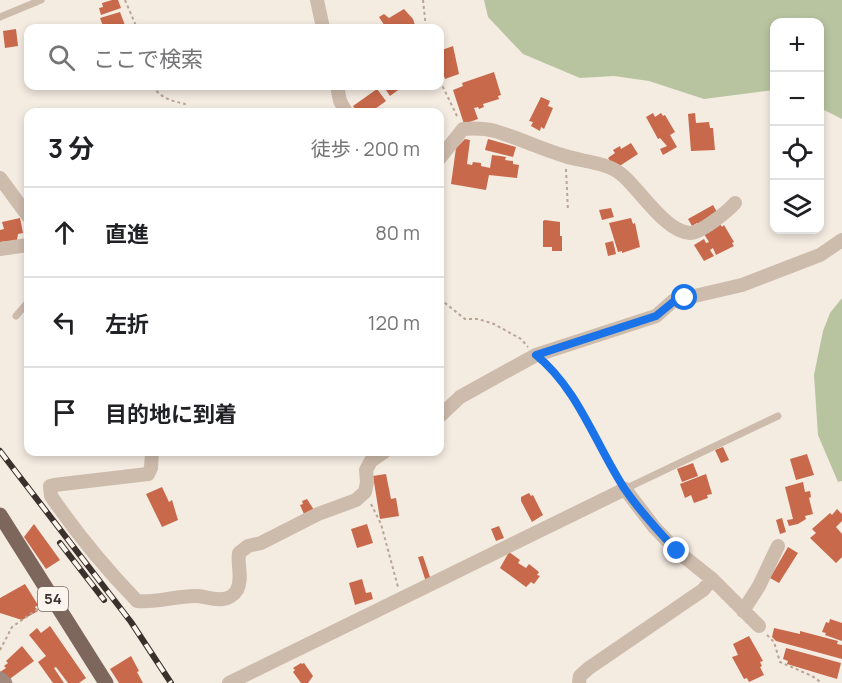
<!DOCTYPE html>
<html lang="ja">
<head>
<meta charset="utf-8">
<style>
	:root { --surface:#fff; --page:#f2f2f2; --text:#202124; --muted:#757577; --line:#e0e0e0 }
	body { margin:0; font-family:Manrope,"Noto Sans JP",sans-serif; background:var(--page); color:var(--text) }
	.controls { position:absolute; right:18px; top:18px; display:grid; overflow:hidden; border-radius:12px; box-shadow:0 3px 9px #0003 }
	.controls button { width:54px; height:54px; display:grid; place-items:center; padding:0; border:0; border-bottom:2px solid var(--line); background:var(--surface); color:var(--text); font:30px sans-serif }
	.stop { position:absolute; width:18px; height:18px; margin:-14px; border:4px solid #1a73e8; border-radius:50%; background:#fff }
	.stop.end { background:#1a73e8; border-color:#fff; box-shadow:0 2px 6px #0008 }
	.list { margin:0; padding:0; list-style:none }
	h2 { display:flex; justify-content:space-between; align-items:center; height:78px; margin:0; padding:0 24px; font-size:26px }
	h2 small { font-size:20px; font-weight:400; color:var(--muted) }
	.list li { display:grid; grid-template-columns:39px 1fr auto; gap:18px; align-items:center; box-sizing:border-box; height:90px; padding:0 24px; border-top:2px solid var(--line) }
	.list b { display:block; font-size:22px; white-space:nowrap }
	.list em { font-size:20px; font-style:normal; color:var(--muted) }
	.icon { flex:none; width:33px; height:33px; fill:none; stroke:currentColor; stroke-width:2; stroke-linecap:round; stroke-linejoin:round }
	.map { position:relative; flex:none; width:842px; height:683px; overflow:hidden }
	.search { position:absolute; background:var(--surface); box-shadow:0 3px 9px #0003; left:24px; top:24px; width:420px; height:66px; display:flex; align-items:center; gap:15px; box-sizing:border-box; padding:0 21px; border-radius:12px; color:var(--muted); font-size:22px }
	.panel { position:absolute; background:var(--surface); box-shadow:0 3px 9px #0003; left:24px; top:108px; width:420px; height:348px; border-radius:12px }
	.map>svg:first-child { display:block }
	.green { fill:#b8c4a0 }
	.building { fill:#c8694b }
	.lines { fill:none; stroke-linecap:round; stroke-linejoin:round }
	.path { stroke:#b9a596; stroke-width:2; stroke-dasharray:3 3; stroke-linecap:butt }
	.service { stroke:#cdbbac; stroke-width:7 }
	.minor { stroke:#cdbbac; stroke-width:14 }
	.secondary { stroke:#a18a7d; stroke-width:15 }
	.primary { stroke:#7d675c; stroke-width:15 }
	.rail-casing { stroke:#3b302b; stroke-width:6 }
	.rail { stroke:#fbf5ee; stroke-width:4; stroke-dasharray:11; stroke-linecap:butt }
	.route { stroke:#1a73e8; stroke-width:8 }
	.labels { text-anchor:middle; stroke-width:4.5; stroke-linejoin:round; paint-order:stroke }
	.shield { fill:#fbf5ee; stroke:#756b66; stroke-width:1.5 }
	.shield-label { font-size:15px; font-weight:bold; fill:#3b302b }
</style>
</head>
<body>
<div class="map">
<svg width="842" height="683" viewBox="0 0 842 683">
	<rect width="100%" height="100%" fill="#f4ebe1"/>
	<path class="green" d="M484 0H842V119L820 108V22H774V90L704 99 649 81 614 76 580 78 523 54 488 17Z
		M842 298V481L838 482 818 435 814 375 823 331 830 313Z"/>
	<path class="building" d="M112 0H118L121 8 101 15 99 8 103 7 102 3Z
		M404 9 413 19 416 28H386L379 17 384 14 389 18Z
		M120 12 126 28H98L103 26 100 18Z
		M16 29 18 46 5 48 3 31Z
		M453 46 459 74 445 79 441 67 440 68V53L443 52 442 50Z
		M494 72 501 95 498 96 499 99 483 104 484 107 479 109 478 107 474 108 478 119 464 124 453 90 463 86 462 83Z
		M386 86H400L401 88 390 96 384 87Z
		M377 89 386 101 375 109 380 112H357L353 106Z
		M541 97 550 101 548 106 553 108 544 129 541 127 540 131 531 126 533 122 529 121Z
		M653 113 655 117 661 113 663 116 665 115 675 132 670 135 677 147 663 155 660 149 667 146 660 138 658 139 646 117Z
		M695 113 696 123 709 122 710 128H713L715 150 691 151 688 114Z
		M465 139 470 140 467 164 472 165 473 162 481 163V166L490 168 492 155 500 156 506 157 505 160 513 161V164L519 165 517 178 489 175 486 190 451 184 456 148Z
		M488 139 516 147 513 157 485 150Z
		M631 143 638 154 618 167 613 165 608 158 615 153 613 150 620 146 621 149Z
		M713 205 718 214 698 226 697 223 692 226 688 219Z
		M611 208 614 217 602 220 599 210Z
		M20 218 23 233 18 234 17 240 0 242V230L4 229 2 222Z
		M631 218 633 224 635 223 640 247 622 253V251L618 252 609 223Z
		M545 220 560 222V236H562V251H552V247H543V221Z
		M720 224 722 227 724 225 734 242 732 243 734 246 716 255 713 248 710 250 714 256 704 261 694 245 704 239 706 243 709 242 704 234Z
		M613 241 616 254 608 256 605 243Z
		M723 447 729 460 721 463 715 450Z
		M807 454 814 475 796 480 790 459Z
		M693 463 698 476 682 482 677 469Z
		M386 474 391 499 396 498 399 516 380 519 373 476Z
		M706 474 712 494 707 495 708 498 694 503 691 495 685 498 680 484Z
		M803 482 805 492 810 491 811 497 809 498 813 514 805 516 806 519 798 524 789 526 787 520 793 519 785 487Z
		M162 487 169 502 172 500 178 520 162 527 146 494Z
		M529 493 531 496 533 495 543 515 532 522 521 501V497Z
		M307 499 314 510 304 514 300 505 303 504 302 501Z
		M837 509 842 514V521L836 527 842 534V557L836 563 810 538 816 533 812 529 830 513 832 515Z
		M782 518 786 532 780 534 776 520Z
		M34 524 60 560 46 569 24 537Z
		M367 524 373 543 357 548 351 529Z
		M499 526 504 538 496 541 491 529Z
		M788 547 798 553 779 583 770 578Z
		M509 552 520 560 518 563 526 568 529 564 539 572 537 575 540 576 534 584 531 582 526 587 500 568Z
		M423 556 431 580 426 582 418 557Z
		M362 579 366 593 371 592 373 599 355 605 349 583Z
		M25 584 38 605 35 607 38 611 22 620 0 613V598Z
		M830 619 842 623V641L825 635 826 633 822 632 826 622 829 623Z
		M50 626 86 678 79 683H68L56 667 54 668 64 683H53L38 662 46 656 29 635 37 628 41 633Z
		M774 628 800 634V631L838 641 837 644 842 645V659L776 641 772 637Z
		M749 636 763 661 760 662 762 666 760 667 764 675 749 682 747 678 744 679 732 657 738 655 733 644Z
		M22 646 34 661 7 681 0 672 6 668 4 666 8 663 6 661Z
		M786 648 841 663 837 679 787 664 788 661 783 659Z
		M131 656 139 671 137 672 143 683H119L110 669Z
		M301 663 302 664 304 663 313 676 308 683H301L293 672 295 670 293 668Z"/>
	<g class="lines">
		<path class="path" d="M125 0 137 28
			M423 0 426 28
			M440 81 457 116
			M153 86C160 98 172 101 185 104V112
			M566 169 568 211
			M440 299 465 319H478L494 324 521 339 528 347
			M547 364 566 386 619 479
			M371 504 381 524 398 587
			M767 635 774 642 780 662 812 676 822 683
			M0 650 12 627 42 606"/>
		<path class="service" d="M0 17 41 0
			M16 316 28 302
			M625 489 778 416"/>
		<path class="minor" d="M317 0 323 28
			M337 86 340 101 346 112
			M440 158 463 129C474 128 484 128 495 131 519 138 541 149 565 156 583 162 606 162 621 174 639 188 665 232 690 233 701 233 728 211 735 203
			M0 178 28 216
			M0 249 28 245
			M440 416 460 397 536 355 656 316 673 301 742 285 820 255 842 240
			M152 452 151 468 148 474 54 485 50 486 51 496C77 534 105 568 137 601 158 603 178 595 198 596 206 597 214 600 222 599 228 599 234 595 237 590 243 578 237 565 239 553L248 546 261 543 318 514 356 500 365 492 367 482 366 470 371 461 384 452
			M743 611 759 586 778 546
			M229 683 625 489 654 527 677 551 712 579 759 626
			M579 683 580 676 589 668 703 590 712 579"/>
		<path class="secondary" d="M0 679 5 683"/>
		<path class="primary" d="M0 515 106 683"/>
		<g class="rail-casing">
			<path id="rail" d="M0 451 131 622 171 683
				M60 543 104 600"/>
		</g>
		<use href="#rail" class="rail"/>
	</g>
	<g class="lines">
		<path class="route" d="M677 551C658 531 639 510 624 488 595 443 578 389 536 355L656 316 673 302 685 298"/>
	</g>
	<g class="labels">
		<rect class="shield" x="38" y="587" width="30" height="24" rx="4.5"/>
		<g class="shield-label">
			<text x="53" y="604">54</text>
		</g>
	</g>
</svg>
<div class="controls">
<button>+</button>
<button>−</button>
<button><svg class="icon" aria-label="locate" viewBox="0 0 24 24"><circle cx="12" cy="12" r="6"/><path d="M12 2v4M12 18v4M2 12h4M18 12h4"/></svg></button>
<button><svg class="icon" aria-label="layers" viewBox="0 0 24 24"><path d="M12 4l9 5-9 5-9-5zM3 14l9 5 9-5"/></svg></button>
</div>
<div class="stop" style="left:685px;top:298px"></div>
<div class="stop end" style="left:677px;top:551px"></div>
<div class="search"><svg class="icon" aria-label="search" viewBox="0 0 24 24"><circle cx="10" cy="10" r="6"/><path d="M15 15l6 6"/></svg>ここで検索</div>
<section class="panel">
<h2>3 分<small>徒歩 · 200 m</small></h2>
<ul class="list">
<li><svg class="icon" aria-label="ahead" viewBox="0 0 24 24"><path d="M12 20V5M6 11l6-6 6 6"/></svg><div><b>直進</b></div><em>80 m</em></li>
<li><svg class="icon" aria-label="left" viewBox="0 0 24 24"><path d="M17 20v-9H6M10 6l-5 5 5 5"/></svg><div><b>左折</b></div><em>120 m</em></li>
<li><svg class="icon" aria-label="arrive" viewBox="0 0 24 24"><path d="M6 21V4h12l-3 4 3 4H6"/></svg><div><b>目的地に到着</b></div></li>
</ul>
</section>
</div>
</body>
</html>
